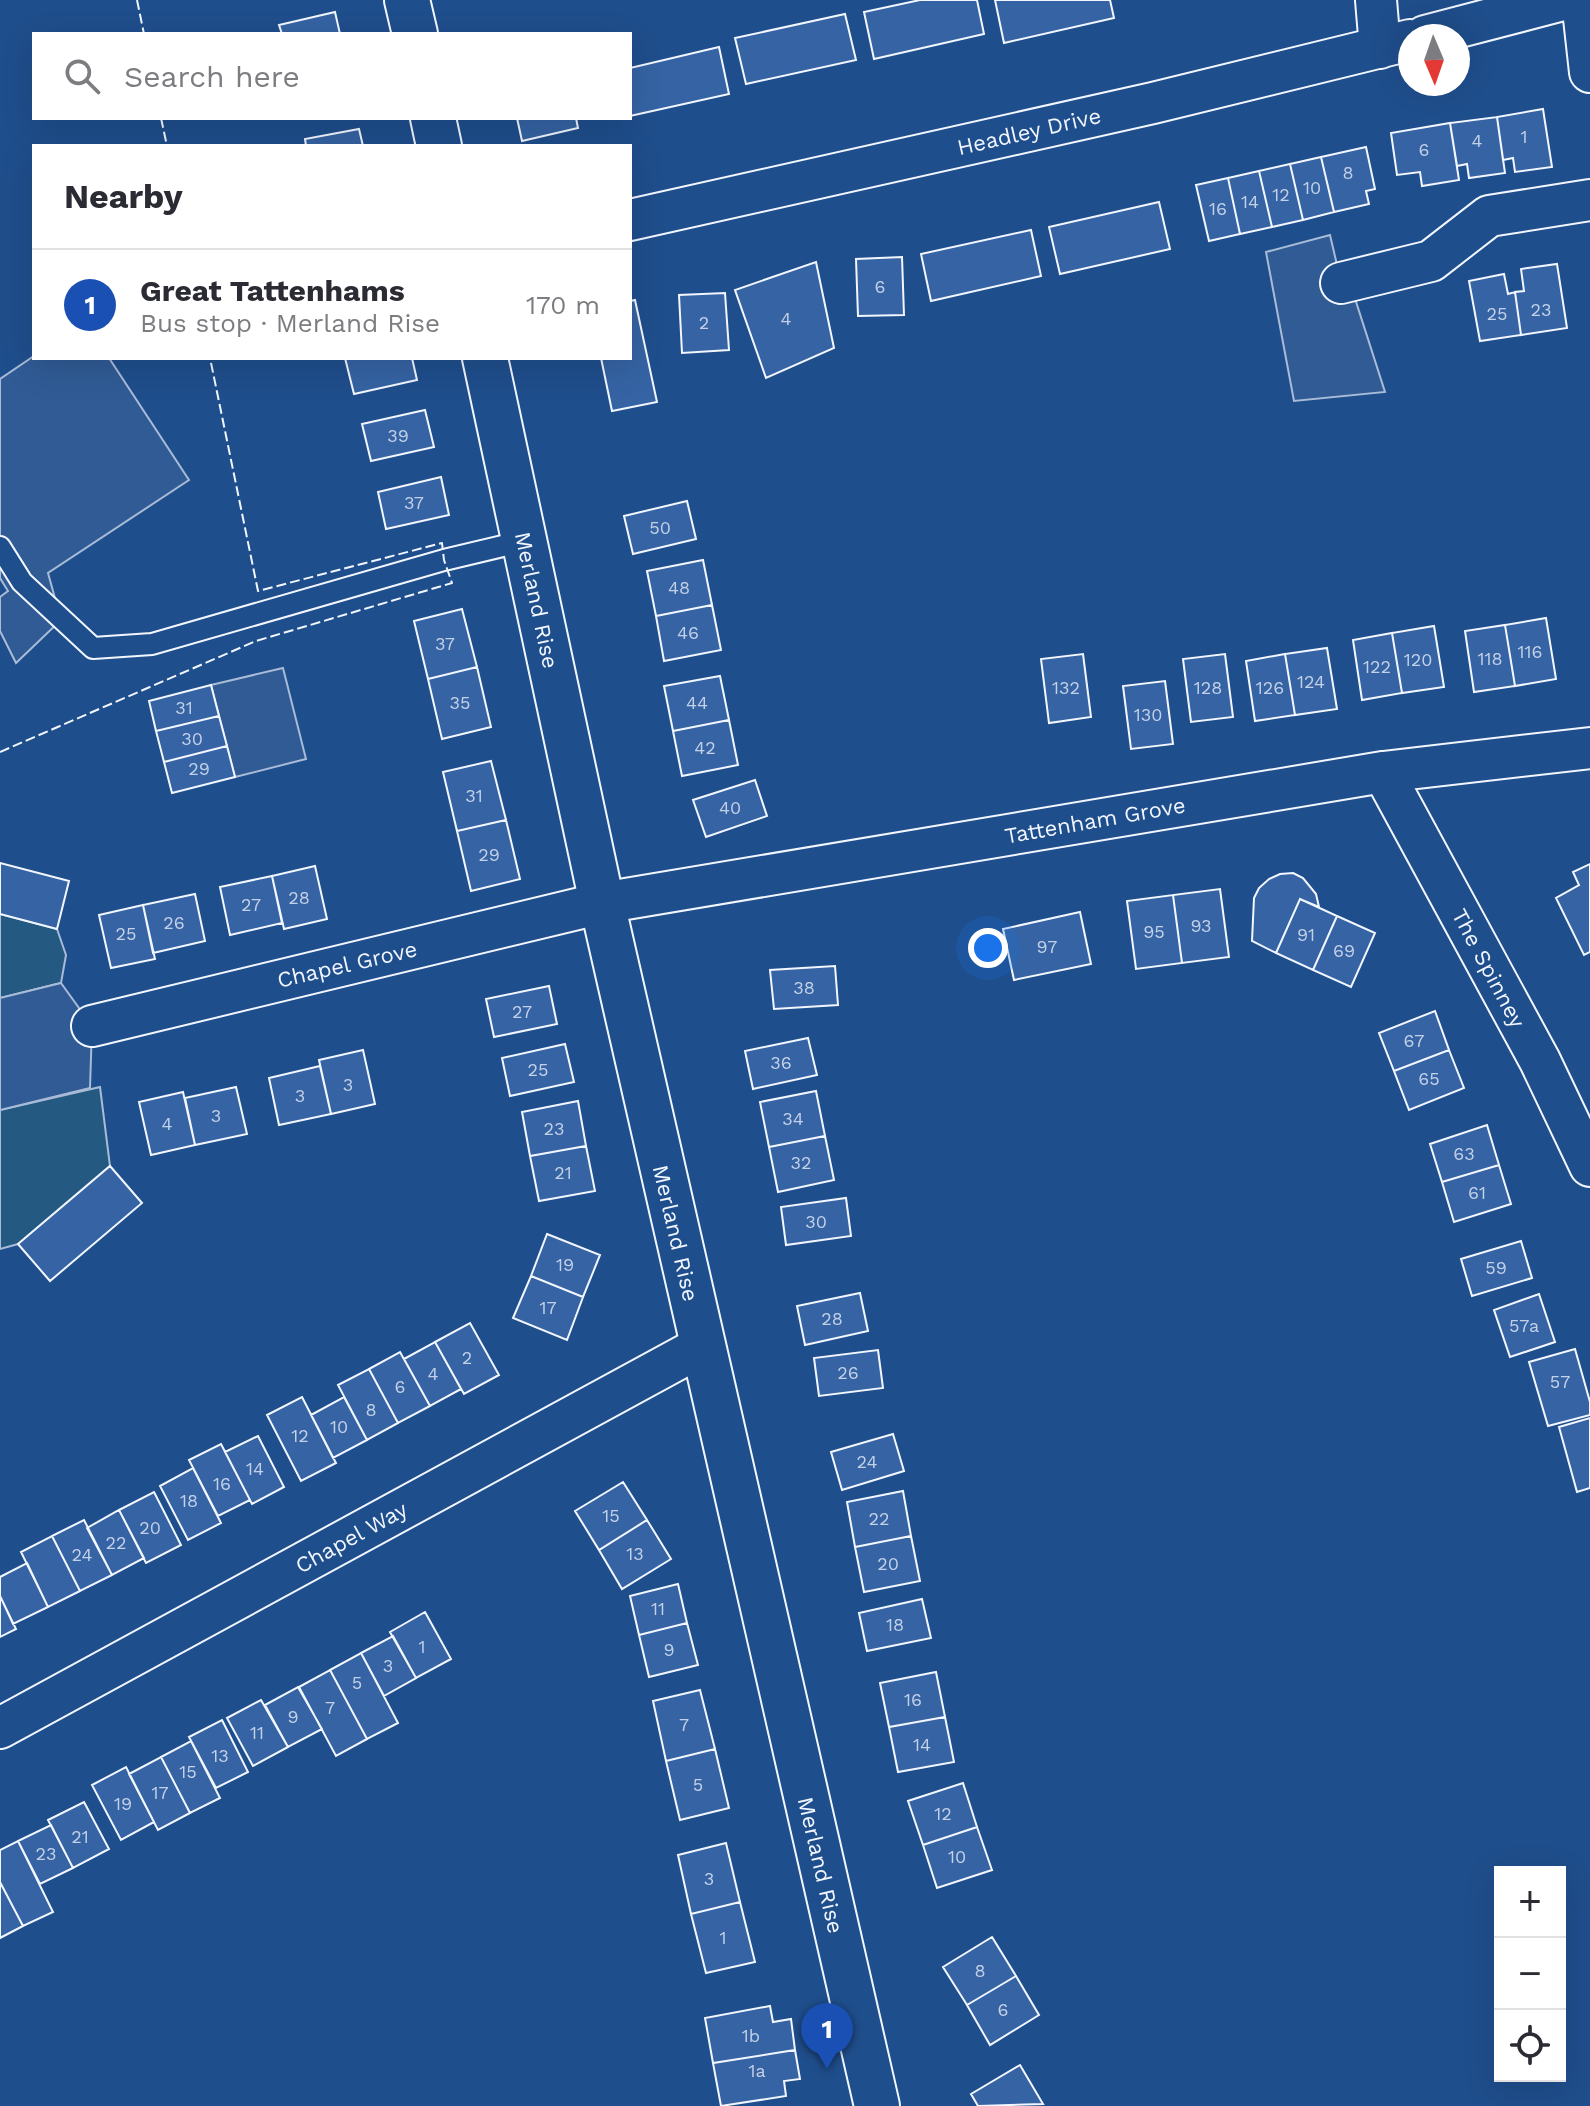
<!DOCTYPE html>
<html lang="en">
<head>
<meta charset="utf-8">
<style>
	:root { --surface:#fff; --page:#f7f7f7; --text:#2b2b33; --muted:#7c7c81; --line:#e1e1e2; --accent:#7c3aed }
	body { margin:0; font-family:"Work Sans",sans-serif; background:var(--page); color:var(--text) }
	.controls { position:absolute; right:24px; bottom:24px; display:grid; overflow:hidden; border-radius:0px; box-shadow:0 8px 32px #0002 }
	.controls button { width:72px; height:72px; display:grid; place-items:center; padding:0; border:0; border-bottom:2px solid var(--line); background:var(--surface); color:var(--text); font:40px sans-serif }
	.compass { position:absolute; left:1398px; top:24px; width:72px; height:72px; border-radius:50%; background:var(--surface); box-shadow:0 8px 32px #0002; rotate:178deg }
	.you { position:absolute; left:988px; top:948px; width:28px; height:28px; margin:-20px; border:6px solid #fff; border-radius:50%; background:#1a73e8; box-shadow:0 0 0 12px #1a73e833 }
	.badge { display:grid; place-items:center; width:52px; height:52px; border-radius:50%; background:var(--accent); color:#fff; font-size:26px; font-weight:700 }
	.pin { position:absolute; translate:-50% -66px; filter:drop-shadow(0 2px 4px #0008) }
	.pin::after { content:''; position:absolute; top:42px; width:28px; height:24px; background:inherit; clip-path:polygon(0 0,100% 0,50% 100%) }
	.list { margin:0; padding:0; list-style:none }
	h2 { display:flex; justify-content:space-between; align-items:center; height:104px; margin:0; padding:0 32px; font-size:34px }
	h2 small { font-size:26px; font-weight:400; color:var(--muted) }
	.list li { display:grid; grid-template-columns:52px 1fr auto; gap:24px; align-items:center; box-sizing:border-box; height:112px; padding:0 32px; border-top:2px solid var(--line) }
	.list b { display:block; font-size:30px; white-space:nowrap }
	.list p { margin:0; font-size:26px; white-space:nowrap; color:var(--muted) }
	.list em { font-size:26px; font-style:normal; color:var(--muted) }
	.icon { flex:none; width:44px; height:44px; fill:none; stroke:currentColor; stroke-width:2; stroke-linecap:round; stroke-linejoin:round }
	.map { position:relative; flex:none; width:1590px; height:2106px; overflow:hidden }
	.search { position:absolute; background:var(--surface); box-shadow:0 8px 32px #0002; left:32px; top:32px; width:600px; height:88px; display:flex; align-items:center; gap:20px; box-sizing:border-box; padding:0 28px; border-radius:0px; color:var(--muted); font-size:30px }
	.panel { position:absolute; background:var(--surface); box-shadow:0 8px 32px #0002; left:32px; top:144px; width:600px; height:216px; border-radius:0px }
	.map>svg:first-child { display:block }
	.green { fill:#245a82; stroke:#a8bbd7; stroke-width:2 }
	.parking { fill:#305b95; stroke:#a8bbd7; stroke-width:2 }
	.building { fill:#3563a3; stroke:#f2f6ff; stroke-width:2 }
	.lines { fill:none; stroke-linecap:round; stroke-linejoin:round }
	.lane-casing { stroke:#f2f6ff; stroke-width:24 }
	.street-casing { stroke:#f2f6ff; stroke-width:44 }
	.secondary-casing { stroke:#f2f6ff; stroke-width:48 }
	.lane { stroke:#1f4e8c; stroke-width:20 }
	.street { stroke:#1f4e8c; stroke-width:40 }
	.secondary { stroke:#1f4e8c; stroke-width:44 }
	.fence { stroke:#f2f6ff; stroke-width:2; stroke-dasharray:10 4; stroke-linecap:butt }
	.labels { text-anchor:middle; stroke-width:6; stroke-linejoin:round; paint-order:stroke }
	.number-label { font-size:18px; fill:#c3d1e8 }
	.street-label { font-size:22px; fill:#f2f6ff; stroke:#1f4e8c }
</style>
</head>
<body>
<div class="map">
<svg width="1590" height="2106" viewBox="0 0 1590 2106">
	<rect width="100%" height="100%" fill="#1f4e8c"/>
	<path class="green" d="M0 914 57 929 66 955 61 983 0 998Z
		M100 1087 110 1166 18 1244 0 1249V1110Z"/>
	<path class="parking" d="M1330 235 1341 282 1349 280 1385 392 1294 401 1266 252Z
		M34 356 109 358 189 480 48 573 61 620 16 663 0 631V597L8 591 0 578V379Z
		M283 668 306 759 235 777 211 685Z
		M61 983 92 1026 90 1088 0 1110V998Z"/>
	<path class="building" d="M920 0H977L984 34 874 59 864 12Z
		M995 0H1110L1114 18 1004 43Z
		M335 12 340 34H282L279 25Z
		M845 14 856 60 746 84 735 38Z
		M719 47 729 94 630 116V68Z
		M1543 109 1552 167 1515 172 1513 158 1503 160 1497 117Z
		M1497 117 1505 173 1469 178 1467 164 1457 166 1450 123Z
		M517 118H576L578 128 522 141Z
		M1450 123 1459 180 1422 186 1420 172 1397 175 1391 133Z
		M359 129 363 146H306L305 139Z
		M1366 147 1375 189 1366 191 1369 204 1334 212 1321 157Z
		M1321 157 1334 212 1303 220 1290 164Z
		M1290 164 1303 220 1272 227 1259 171Z
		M1259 171 1272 227 1240 234 1228 178Z
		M1228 178 1240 234 1209 241 1196 185Z
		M1159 202 1170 249 1060 274 1049 227Z
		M1031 230 1041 276 931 301 921 254Z
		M902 257 904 315 858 316 856 259Z
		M816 262 834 348 766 378 735 290Z
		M1557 264 1567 328 1521 335 1515 292 1524 291 1521 269Z
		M1504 274 1508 294 1515 292 1521 335 1480 341 1469 281Z
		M725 293 729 350 682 353 679 295Z
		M635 300 657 402 612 411 601 358H630V301Z
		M345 358H412L417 380 354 394Z
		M425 410 434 447 371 461 362 424Z
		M441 477 449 515 386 529 378 492Z
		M687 501 696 539 633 554 624 516Z
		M703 560 712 605 656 616 647 571Z
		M712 605 721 650 664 661 656 616Z
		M462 609 477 667 428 679 414 621Z
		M1546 618 1556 679 1515 686 1505 625Z
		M1505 625 1515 686 1474 692 1465 631Z
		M1434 626 1444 687 1402 693 1392 633Z
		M1392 633 1402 693 1362 700 1353 640Z
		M1327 648 1337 709 1295 715 1285 654Z
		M1083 654 1091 717 1049 723 1041 659Z
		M1225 654 1233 717 1191 722 1183 659Z
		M1285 654 1295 715 1255 721 1246 661Z
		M477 667 491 727 442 739 428 679Z
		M720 676 729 720 673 731 664 686Z
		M1165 681 1173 744 1131 749 1123 686Z
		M211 685 219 716 156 731 149 701Z
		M219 716 227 746 164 762 156 731Z
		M729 720 738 765 682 776 673 731Z
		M227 746 235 777 172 793 164 762Z
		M491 761 506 820 457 831 443 772Z
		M755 780 767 816 706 837 693 800Z
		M506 820 520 879 471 891 457 831Z
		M0 863 69 881 57 929 0 914Z
		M1590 864V952L1584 955 1556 898 1579 885 1573 872Z
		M315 866 327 919 284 929 272 876Z
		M1293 873 1303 878 1316 894 1319 907 1300 899 1276 953 1252 941 1254 898 1259 888 1269 879 1280 874Z
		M272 876 282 923 230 935 220 887Z
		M1220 889 1229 957 1182 963 1173 895Z
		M195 894 205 941 153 953 143 905Z
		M1173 895 1182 963 1136 969 1127 901Z
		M1300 899 1337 916 1313 970 1276 953Z
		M143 905 155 959 111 968 99 915Z
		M1080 912 1091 964 1014 980 1003 929Z
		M1337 916 1375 933 1351 987 1313 970Z
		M835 966 838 1005 774 1009 770 970Z
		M549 986 557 1024 494 1037 486 999Z
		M1435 1011 1449 1050 1394 1071 1379 1033Z
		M808 1038 817 1075 753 1089 745 1051Z
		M565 1044 574 1082 510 1096 502 1058Z
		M363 1050 375 1104 331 1114 319 1060Z
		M1449 1050 1464 1088 1409 1110 1394 1071Z
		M320 1066 331 1114 279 1125 269 1078Z
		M236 1087 247 1134 195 1145 185 1098Z
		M816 1091 825 1136 769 1147 760 1102Z
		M183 1092 195 1145 151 1155 139 1102Z
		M578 1101 586 1146 530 1156 522 1112Z
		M1487 1125 1499 1165 1442 1182 1430 1144Z
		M825 1136 834 1180 778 1192 769 1147Z
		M586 1146 595 1191 539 1201 530 1156Z
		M1499 1165 1511 1204 1454 1222 1442 1182Z
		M110 1166 142 1203 50 1281 18 1244Z
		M846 1198 851 1236 786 1245 781 1207Z
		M547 1234 600 1255 583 1297 531 1276Z
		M1521 1241 1532 1278 1472 1296 1461 1259Z
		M531 1276 583 1297 567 1340 513 1318Z
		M860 1293 868 1331 805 1345 797 1306Z
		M1539 1294 1555 1342 1510 1357 1494 1310Z
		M470 1323 499 1375 464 1394 435 1342Z
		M435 1342 461 1389 430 1406 404 1359Z
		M1575 1349 1590 1402V1415L1548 1426 1529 1362Z
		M878 1350 883 1388 819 1396 814 1358Z
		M400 1352 430 1406 398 1423 369 1369Z
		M369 1369 398 1423 367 1440 338 1385Z
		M302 1397 336 1463 301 1481 267 1415Z
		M344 1397 367 1440 333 1458 311 1415Z
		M1590 1418V1488L1577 1492 1559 1427Z
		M893 1434 904 1471 842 1490 831 1452Z
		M258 1436 284 1487 252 1504 225 1452Z
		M221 1444 250 1500 218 1516 189 1460Z
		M193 1468 221 1523 188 1540 160 1486Z
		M623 1482 647 1520 599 1550 575 1511Z
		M903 1491 911 1536 855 1547 847 1502Z
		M154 1492 181 1545 146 1563 119 1510Z
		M119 1510 144 1558 112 1575 87 1528Z
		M84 1520 112 1575 80 1591 52 1536Z
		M647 1520 671 1559 622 1589 599 1550Z
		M52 1536 80 1591 48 1607 21 1552Z
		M911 1536 920 1581 864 1592 855 1547Z
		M27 1563 48 1607 13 1624 0 1596V1577Z
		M678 1584 687 1623 639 1635 630 1596Z
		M0 1596 16 1629 0 1637Z
		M922 1599 931 1638 867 1651 859 1613Z
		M425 1612 451 1659 416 1678 390 1632Z
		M687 1623 698 1665 649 1677 639 1635Z
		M393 1636 416 1678 384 1696 361 1653Z
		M361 1653 398 1723 367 1739 330 1670Z
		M330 1670 367 1739 336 1756 299 1687Z
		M936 1672 945 1717 889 1727 880 1683Z
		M298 1687 322 1729 288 1747 265 1705Z
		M700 1690 715 1749 666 1761 653 1701Z
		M261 1700 288 1747 253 1766 227 1718Z
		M945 1717 954 1762 898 1772 889 1727Z
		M222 1720 248 1772 216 1788 189 1737Z
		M191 1741 220 1798 190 1813 161 1757Z
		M715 1749 729 1808 680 1820 666 1761Z
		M161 1757 190 1813 158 1830 129 1774Z
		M126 1767 154 1822 121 1840 92 1785Z
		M963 1783 977 1827 923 1845 908 1801Z
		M84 1802 109 1849 73 1868 48 1820Z
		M51 1825 73 1868 40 1884 18 1841Z
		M977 1827 992 1870 937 1888 923 1845Z
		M18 1841 53 1912 23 1926 0 1882V1850Z
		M726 1843 740 1902 691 1914 678 1855Z
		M0 1882 23 1926 0 1938Z
		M740 1902 755 1962 706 1973 691 1914Z
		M992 1937 1016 1976 967 2005 943 1967Z
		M1016 1976 1039 2015 990 2045 967 2005Z
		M770 2006 773 2022 791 2019 795 2050 713 2063 705 2018Z
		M795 2050 800 2079 784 2081 786 2096 721 2106 713 2063Z
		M1020 2065 1043 2104 978 2106 971 2094Z"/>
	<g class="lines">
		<g class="lane-casing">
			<path id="lane" d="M0 547 22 582 93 648 152 644 444 560 524 541"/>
		</g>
		<g class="street-casing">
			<path id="street" d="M1376 0 1380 48
				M1582 0 1590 72
				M1425 36 1563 0
				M630 220 1153 103 1410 40
				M1341 283 1431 261 1489 216 1590 200
				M1383 772 1540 1061 1590 1166
				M92 1026 602 903 1383 772 1590 748
				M0 1728 702 1346"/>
		</g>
		<g class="secondary-casing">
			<path id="secondary" d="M407 0 415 34
				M433 118 439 146
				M485 358 602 903 877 2106"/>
		</g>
		<use href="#lane" class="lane"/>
		<use href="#street" class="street"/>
		<use href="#secondary" class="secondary"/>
		<path class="fence" d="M137 0 144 34
			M161 118 167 146
			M0 752 256 641 452 583 444 560 442 543 258 591 210 358"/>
	</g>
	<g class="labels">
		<g class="number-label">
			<text x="1524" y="143">1</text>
			<text x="1477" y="147">4</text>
			<text x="1424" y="156">6</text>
			<text x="1348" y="179">8</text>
			<text x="1312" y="194">10</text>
			<text x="1281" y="201">12</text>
			<text x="1250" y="208">14</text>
			<text x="1218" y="215">16</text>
			<text x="880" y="293">6</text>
			<text x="1541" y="316">23</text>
			<text x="1497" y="320">25</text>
			<text x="786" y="325">4</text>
			<text x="704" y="329">2</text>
			<text x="398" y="442">39</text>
			<text x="414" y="509">37</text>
			<text x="660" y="534">50</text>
			<text x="679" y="594">48</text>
			<text x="688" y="639">46</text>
			<text x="445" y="650">37</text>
			<text x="1530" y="658">116</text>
			<text x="1490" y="665">118</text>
			<text x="1418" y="666">120</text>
			<text x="1377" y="673">122</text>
			<text x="1311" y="688">124</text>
			<text x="1066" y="694">132</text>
			<text x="1208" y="694">128</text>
			<text x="1270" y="694">126</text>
			<text x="460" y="709">35</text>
			<text x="697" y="709">44</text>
			<text x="184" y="714">31</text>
			<text x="1148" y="721">130</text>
			<text x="192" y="745">30</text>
			<text x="705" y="754">42</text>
			<text x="199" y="775">29</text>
			<text x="474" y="802">31</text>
			<text x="730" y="814">40</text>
			<text x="489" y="861">29</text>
			<text x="299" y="904">28</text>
			<text x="251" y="911">27</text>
			<text x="174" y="929">26</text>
			<text x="1201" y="932">93</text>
			<text x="1154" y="938">95</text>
			<text x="126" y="940">25</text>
			<text x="1306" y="941">91</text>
			<text x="1047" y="953">97</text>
			<text x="1344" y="957">69</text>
			<text x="804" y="994">38</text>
			<text x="522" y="1018">27</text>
			<text x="1414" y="1047">67</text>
			<text x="781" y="1069">36</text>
			<text x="538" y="1076">25</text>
			<text x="1429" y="1085">65</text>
			<text x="348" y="1091">3</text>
			<text x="300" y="1102">3</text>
			<text x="216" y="1122">3</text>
			<text x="793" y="1125">34</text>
			<text x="167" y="1130">4</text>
			<text x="554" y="1135">23</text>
			<text x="1464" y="1160">63</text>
			<text x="801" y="1169">32</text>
			<text x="563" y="1179">21</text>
			<text x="1477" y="1199">61</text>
			<text x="816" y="1228">30</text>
			<text x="565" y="1271">19</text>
			<text x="1496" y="1274">59</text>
			<text x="548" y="1314">17</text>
			<text x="832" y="1325">28</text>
			<text x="1524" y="1332">57a</text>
			<text x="467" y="1364">2</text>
			<text x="848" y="1379">26</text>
			<text x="433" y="1380">4</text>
			<text x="1560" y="1388">57</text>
			<text x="400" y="1393">6</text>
			<text x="371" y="1416">8</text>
			<text x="339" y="1433">10</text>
			<text x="300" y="1442">12</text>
			<text x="867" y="1468">24</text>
			<text x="255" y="1475">14</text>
			<text x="222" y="1490">16</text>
			<text x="189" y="1507">18</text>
			<text x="611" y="1522">15</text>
			<text x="879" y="1525">22</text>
			<text x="150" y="1534">20</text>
			<text x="116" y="1549">22</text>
			<text x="635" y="1560">13</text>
			<text x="82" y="1561">24</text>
			<text x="888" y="1570">20</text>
			<text x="658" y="1615">11</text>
			<text x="895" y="1631">18</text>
			<text x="422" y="1653">1</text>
			<text x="669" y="1656">9</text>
			<text x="388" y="1672">3</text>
			<text x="357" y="1689">5</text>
			<text x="913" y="1706">16</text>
			<text x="330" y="1714">7</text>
			<text x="293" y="1723">9</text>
			<text x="684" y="1731">7</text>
			<text x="257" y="1739">11</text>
			<text x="922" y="1751">14</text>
			<text x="220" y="1762">13</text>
			<text x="188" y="1778">15</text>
			<text x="698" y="1791">5</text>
			<text x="160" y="1799">17</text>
			<text x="123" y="1810">19</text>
			<text x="943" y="1820">12</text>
			<text x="80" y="1843">21</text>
			<text x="46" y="1860">23</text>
			<text x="957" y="1863">10</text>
			<text x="709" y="1885">3</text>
			<text x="723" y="1944">1</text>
			<text x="980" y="1977">8</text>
			<text x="1003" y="2016">6</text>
			<text x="751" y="2042">1b</text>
			<text x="757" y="2077">1a</text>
		</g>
		<g class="street-label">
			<text transform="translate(1029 131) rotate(-13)" y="8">Headley Drive</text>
			<text transform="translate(537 600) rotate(78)" y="8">Merland Rise</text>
			<text transform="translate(1095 820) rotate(-10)" y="8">Tattenham Grove</text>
			<text transform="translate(347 964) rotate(-13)" y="8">Chapel Grove</text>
			<text transform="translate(1489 968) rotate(62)" y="8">The Spinney</text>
			<text transform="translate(676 1233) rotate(77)" y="8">Merland Rise</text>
			<text transform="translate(351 1537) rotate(-29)" y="8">Chapel Way</text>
			<text transform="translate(821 1865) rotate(77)" y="8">Merland Rise</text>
		</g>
	</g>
</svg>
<div class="controls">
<button>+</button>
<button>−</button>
<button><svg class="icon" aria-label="locate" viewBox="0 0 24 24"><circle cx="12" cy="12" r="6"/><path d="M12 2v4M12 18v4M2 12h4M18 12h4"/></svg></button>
</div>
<svg class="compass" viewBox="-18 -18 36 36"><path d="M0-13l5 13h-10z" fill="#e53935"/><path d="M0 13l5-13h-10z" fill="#7c7c81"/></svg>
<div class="you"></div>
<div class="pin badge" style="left:827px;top:2069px;background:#1a4fb4">1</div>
<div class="search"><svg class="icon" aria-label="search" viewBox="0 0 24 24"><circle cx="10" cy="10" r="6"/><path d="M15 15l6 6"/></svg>Search here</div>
<section class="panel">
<h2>Nearby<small></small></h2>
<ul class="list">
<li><span class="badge" style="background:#1a4fb4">1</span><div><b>Great Tattenhams</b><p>Bus stop · Merland Rise</p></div><em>170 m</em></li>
</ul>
</section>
</div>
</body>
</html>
